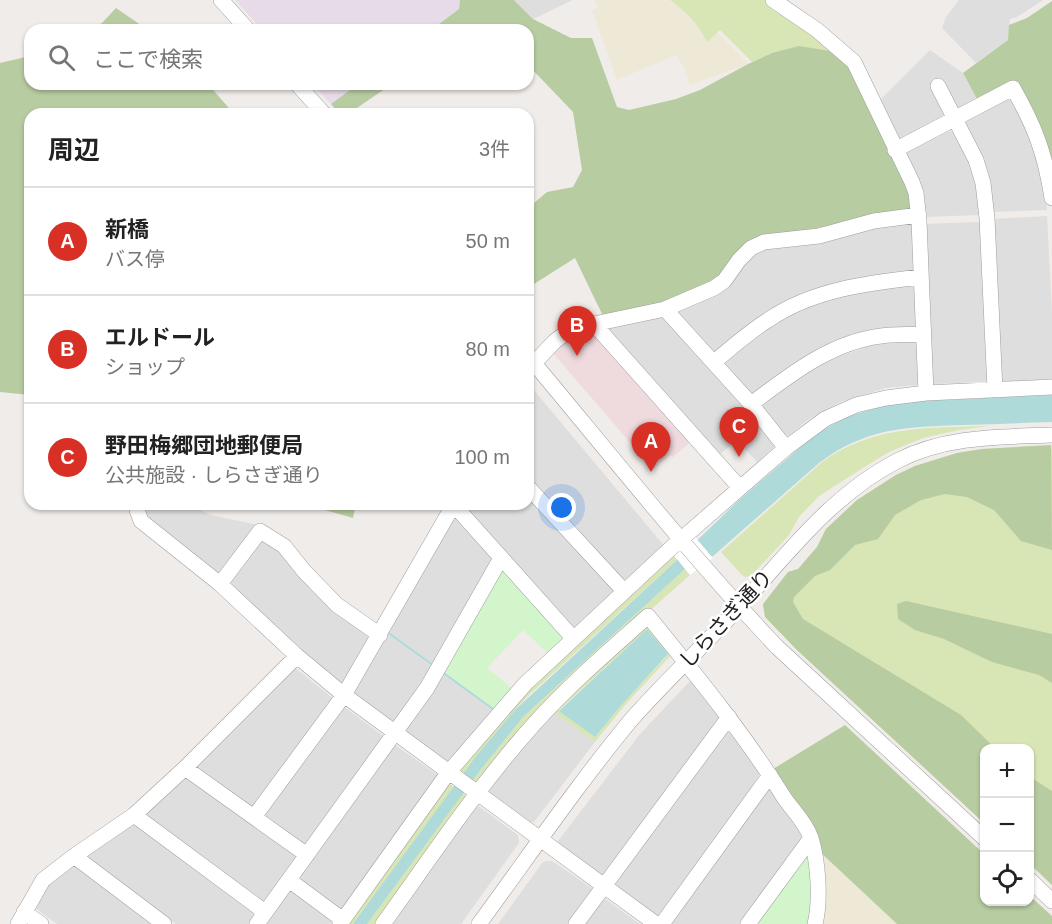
<!DOCTYPE html>
<html lang="ja">
<head>
<meta charset="utf-8">
<style>
	:root { --surface:#fff; --page:#f6f6f6; --text:#222; --muted:#767676; --line:#e0e0e0; --accent:#d93025 }
	body { margin:0; font-family:Arial,"Noto Sans JP",sans-serif; background:var(--page); color:var(--text) }
	.controls { position:absolute; right:18px; bottom:18px; display:grid; overflow:hidden; border-radius:12px; box-shadow:0 2px 4px #0004 }
	.controls button { width:54px; height:54px; display:grid; place-items:center; padding:0; border:0; border-bottom:2px solid var(--line); background:var(--surface); color:var(--text); font:30px sans-serif }
	.you { position:absolute; left:562px; top:508px; width:21px; height:21px; margin:-15px; border:4px solid #fff; border-radius:50%; background:#1a73e8; box-shadow:0 0 0 9px #1a73e833 }
	.badge { display:grid; place-items:center; width:39px; height:39px; border-radius:50%; background:var(--accent); color:#fff; font-size:20px; font-weight:700 }
	.pin { position:absolute; translate:-50% -50px; filter:drop-shadow(0 2px 3px #0008) }
	.pin::after { content:''; position:absolute; top:32px; width:21px; height:18px; background:inherit; clip-path:polygon(0 0,100% 0,50% 100%) }
	.list { margin:0; padding:0; list-style:none }
	h2 { display:flex; justify-content:space-between; align-items:center; height:78px; margin:0; padding:0 24px; font-size:26px }
	h2 small { font-size:20px; font-weight:400; color:var(--muted) }
	.list li { display:grid; grid-template-columns:39px 1fr auto; gap:18px; align-items:center; box-sizing:border-box; height:108px; padding:0 24px; border-top:2px solid var(--line) }
	.list b { display:block; font-size:22px; white-space:nowrap }
	.list p { margin:0; font-size:20px; white-space:nowrap; color:var(--muted) }
	.list em { font-size:20px; font-style:normal; color:var(--muted) }
	.icon { flex:none; width:33px; height:33px; fill:none; stroke:currentColor; stroke-width:2; stroke-linecap:round; stroke-linejoin:round }
	.map { position:relative; flex:none; width:1052px; height:924px; overflow:hidden }
	.search { position:absolute; background:var(--surface); box-shadow:0 2px 4px #0004; left:24px; top:24px; width:510px; height:66px; display:flex; align-items:center; gap:15px; box-sizing:border-box; padding:0 21px; border-radius:18px; color:var(--muted); font-size:22px }
	.panel { position:absolute; background:var(--surface); box-shadow:0 2px 4px #0004; left:24px; top:108px; width:510px; height:402px; border-radius:18px }
	.map>svg:first-child { display:block }
	.residential { fill:#dfdede }
	.commercial { fill:#efdade }
	.industrial { fill:#e8dbe9 }
	.farmland { fill:#ede9d6 }
	.grass { fill:#d8e5b4; fill-rule:evenodd }
	.forest { fill:#b8cca2 }
	.park { fill:#d2f5cb }
	.water { fill:#aedad9 }
	.pier { fill:#fff }
	.lines { fill:none; stroke-linecap:round; stroke-linejoin:round }
	.minor-casing { stroke:#9e9e9e; stroke-width:16 }
	.minor { stroke:#fff; stroke-width:15 }
	.labels { text-anchor:middle; stroke-width:5; stroke-linejoin:round; paint-order:stroke }
	.street-label { font-size:21px; fill:#212121; stroke:#fff }
</style>
</head>
<body>
<div class="map">
<svg width="1052" height="924" viewBox="0 0 1052 924">
	<rect width="100%" height="100%" fill="#f0ece9"/>
	<path class="residential" d="M514 0H573L533 19Z
		M959 0H1043L1017 17 1010 19 1008 40 976 63 942 28 946 17Z
		M930 50 963 73 978 101 962 109 955 106 946 112 943 121 897 141 881 99Z
		M1010 97 1035 146 1045 187 1047 210 991 212 965 126 967 120Z
		M949 131 954 132 968 156 977 181 980 215 924 217 905 153Z
		M1047 216 1052 312V379L1002 382 992 219Z
		M908 221 913 225 915 268 911 273 864 278 716 352H711L678 314 679 310 720 293 743 265 760 249Z
		M980 222 988 380 985 382 935 384 932 382 924 224Z
		M912 285 916 288 918 325 913 329 885 331 754 395H750L723 366 724 360 734 352 787 315 807 307 846 294Z
		M662 316 775 442V446L757 462 737 440 718 456 606 330 607 327Z
		M913 341 919 346 918 385 886 388 843 401 808 420 789 435H784L761 405 781 388 826 361 866 347 886 342Z
		M528 383 666 548 629 581 623 579 528 474Z
		M528 492 616 593 577 629H573L462 504H528Z
		M149 504H187L211 515 259 525 221 572 215 573 145 516Z
		M453 518H459L492 556 493 562 435 666 389 632Z
		M264 541 272 544 370 635V642L345 683 340 684 304 654 229 584 261 542Z
		M388 634 434 668 393 723 355 694 354 690Z
		M294 667 334 699 256 806 250 807 196 770V766Z
		M443 674 494 711 447 763 407 734 406 729Z
		M691 680 719 716V719L603 876 562 849 558 841 640 734Z
		M343 706 386 738 309 844 302 846 265 818V812Z
		M553 712 595 742 534 822 528 823 486 792Z
		M728 729H731L761 772 731 820 664 913 658 917 614 884Z
		M395 745 441 777 345 910 340 911 300 881 299 876Z
		M184 775 294 854 296 861 267 901H262L145 816 144 811Z
		M768 789H772L793 819 803 837 740 924H670Z
		M477 805 518 835 519 843 461 924H389Z
		M134 823 254 910 255 917 250 924H176L86 859V852Z
		M546 861H552L595 890 570 924H498L543 862Z
		M69 866H77L157 924H57L34 907 49 883Z
		M294 891 332 919 333 924H265L287 892Z
		M604 898 640 924H585Z"/>
	<path class="commercial" d="M590 330 690 442 673 457 670 455 653 469 553 353 572 335Z"/>
	<path class="industrial" d="M235 0H460L459 9 431 30H262Z
		M312 84H358L331 104Z"/>
	<path class="farmland" d="M594 0H670L691 17 700 26 707 42 717 32 748 64 690 85 685 69 676 55 617 80 592 10 598 8Z
		M819 851 897 924H821Z"/>
	<path class="grass" d="M670 0H769L842 53H772L752 62 720 30 707 42C698 23 687 13 670 0Z
		M989 426 959 430 923 438 889 452 866 466 819 496 799 517 789 535 751 576 745 577 741 574 721 552 821 463C871 425 930 428 989 426Z
		M1051 445 1052 451V885L1030 864V748H984V823L797 650 765 617 763 605 788 572 798 569 817 547 826 529 857 500 896 475 915 466 957 453 982 449Z
		M672 553 677 560 529 695 515 710 463 774 457 770 505 713Z
		M685 569 690 575 588 665 479 786 472 781 523 717Z
		M646 625 672 654 625 705 595 742 553 712ZM647 629 668 655 619 708 595 737 559 710Z
		M448 783 454 787 353 924H346Z
		M463 793 470 799 378 924H367Z"/>
	<path class="forest" d="M460 0H514L533 19 571 38H592L617 107 629 110 676 99 700 90 748 64 772 53 799 46 842 53 872 111 886 145 908 189 911 208 909 210 781 235 713 284 669 302 603 316 575 258 534 284 528 276V208L547 192 573 187 582 170 573 112 528 65V30H431L459 9Z
		M1052 1V162C1046 133 1029 107 1016 81L978 101 963 73 1008 40 1009 25 1027 18Z
		M116 8 148 30H89L102 23Z
		M30 56V84H208L234 114H30V395L0 392V63Z
		M358 84H392L348 114H340L331 104Z
		M1051 445 1052 550 1021 541 994 510 967 497 945 494 921 500 895 515 878 539 855 545 830 570 815 576 794 597 793 602 803 619 961 715 995 748H984V823L797 650 765 617 763 604 788 572 798 569 817 547 826 529 857 500 896 475 915 466 957 453 982 449Z
		M315 504H356L353 518 325 510Z
		M906 601 1052 634V683L1039 675 992 662 944 639 915 630 898 619 897 604Z
		M845 725 984 854V902H1030V896L1052 916V924H897L819 851 773 769Z
		M1030 777 1052 791V885L1030 864Z"/>
	<path class="park" d="M505 570 563 636 562 642 549 654 523 630 487 668 514 690 496 710 444 672 500 571Z
		M808 855C815 877 812 902 809 924H754Z"/>
	<path class="water" d="M1052 395V422C1023 423 993 424 964 425 906 427 867 427 819 463L712 557 685 569 523 717 479 772 367 924H353L477 755 515 710 677 560 738 501 817 433 849 416 883 406 919 401Z
		M647 629 668 654 619 708 595 737 559 711Z
		M389 632 496 710 494 711 388 634Z"/>
	<path class="pier" d="M695 537 713 558 690 575 672 553Z"/>
	<g class="lines">
		<g class="minor-casing">
			<path id="minor" d="M221 0 248 30
				M773 0 817 30 854 62 912 182 916 193 919 221 926 393
				M297 84 324 114
				M938 86 976 160 983 183 987 218 995 390
				M895 150 1013 88C1035 127 1045 153 1052 198
				M665 309 751 404 786 448
				M594 324 740 488
				M528 356C610 454 689 554 777 647L984 838
				M714 362C731 348 749 332 768 320 813 289 869 283 921 277
				M534 363 555 341 575 326 594 324 665 309 714 288 724 281 739 260 751 248 764 242 819 236 874 221 919 215
				M751 404C790 375 831 342 881 336 895 334 910 335 923 334
				M528 487 624 591
				M140 504 137 510 141 521 220 584 297 656 344 695 656 924
				M454 505 573 638
				M220 584 260 531 284 546 304 571 337 605 380 635
				M185 768 307 855
				M134 815 265 912
				M254 817 344 695 454 504
				M74 856 164 924
				M289 880 343 920
				M1030 880 1052 901
				M24 912 41 924
				M18 924 43 880 74 856 134 815 185 768 297 656
				M257 924 427 688 501 558
				M340 924 448 773 525 684 670 549 786 448 825 419 856 405 886 398 926 393 1052 387
				M383 924C432 856 479 785 535 723 570 684 610 650 648 616 695 674 743 732 783 796 792 810 805 821 811 838 818 861 821 900 815 924
				M479 924C529 856 577 785 631 720 666 680 706 644 741 605 788 553 833 494 897 461 945 436 999 437 1052 435
				M576 924 729 717
				M662 924 770 775
				M748 924 811 838"/>
		</g>
		<use href="#minor" class="minor"/>
	</g>
	<g class="labels">
		<g class="street-label">
			<text transform="translate(726 619) rotate(-47)" y="7">しらさぎ通り</text>
		</g>
	</g>
</svg>
<div class="controls">
<button>+</button>
<button>−</button>
<button><svg class="icon" aria-label="locate" viewBox="0 0 24 24"><circle cx="12" cy="12" r="6"/><path d="M12 2v4M12 18v4M2 12h4M18 12h4"/></svg></button>
</div>
<div class="you"></div>
<div class="pin badge" style="left:651px;top:472px">A</div>
<div class="pin badge" style="left:577px;top:356px">B</div>
<div class="pin badge" style="left:739px;top:457px">C</div>
<div class="search"><svg class="icon" aria-label="search" viewBox="0 0 24 24"><circle cx="10" cy="10" r="6"/><path d="M15 15l6 6"/></svg>ここで検索</div>
<section class="panel">
<h2>周辺<small>3件</small></h2>
<ul class="list">
<li><span class="badge">A</span><div><b>新橋</b><p>バス停</p></div><em>50 m</em></li>
<li><span class="badge">B</span><div><b>エルドール</b><p>ショップ</p></div><em>80 m</em></li>
<li><span class="badge">C</span><div><b>野田梅郷団地郵便局</b><p>公共施設 · しらさぎ通り</p></div><em>100 m</em></li>
</ul>
</section>
</div>
</body>
</html>
